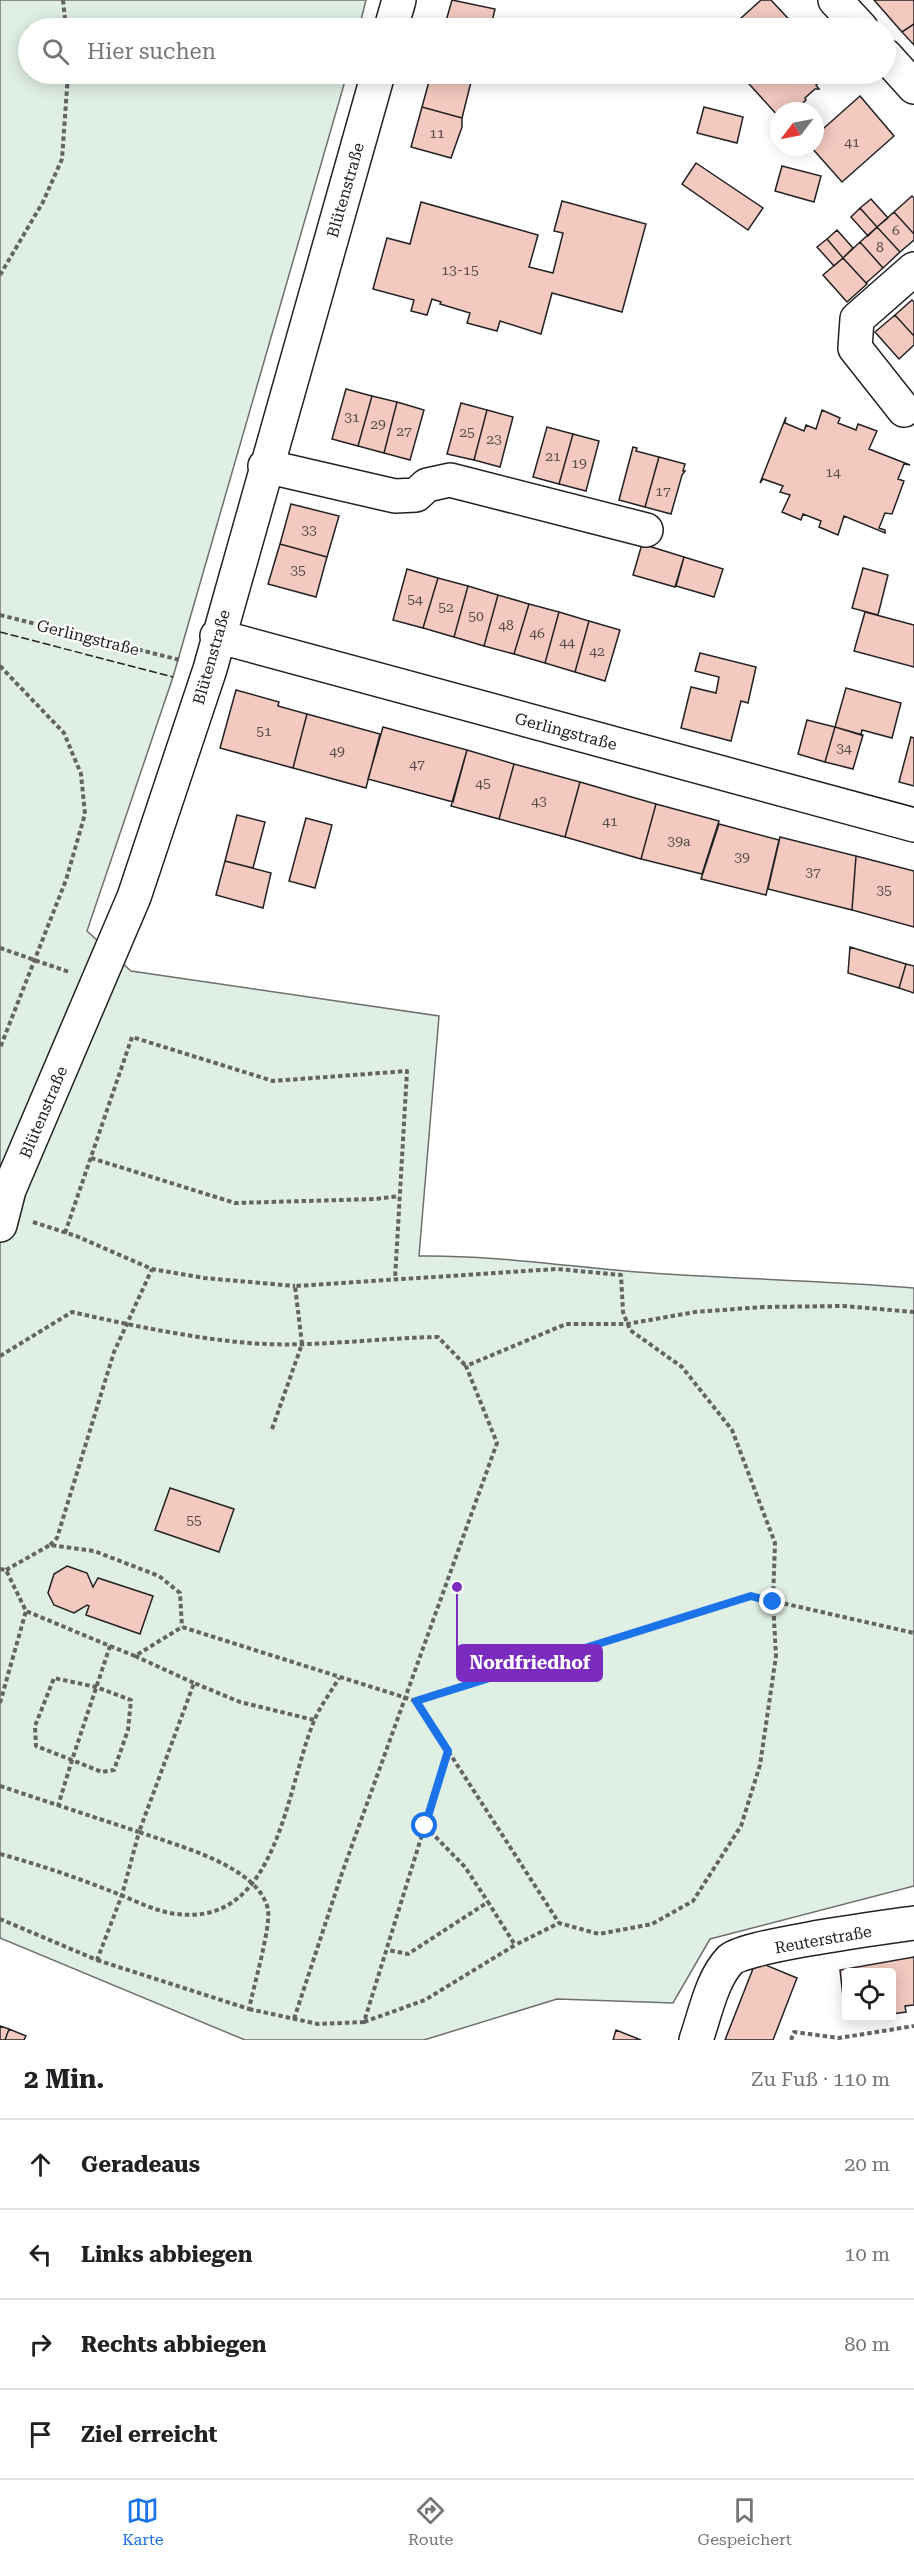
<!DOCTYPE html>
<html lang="de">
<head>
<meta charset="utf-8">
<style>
	:root { --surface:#fff; --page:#f6f6f6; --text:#202124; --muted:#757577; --line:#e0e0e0; --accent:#1a73e8 }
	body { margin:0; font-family:"Roboto Serif",serif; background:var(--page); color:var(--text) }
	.controls { position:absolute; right:18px; bottom:18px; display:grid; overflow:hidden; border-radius:6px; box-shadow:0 3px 15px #0003 }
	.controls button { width:54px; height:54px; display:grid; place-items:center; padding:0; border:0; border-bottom:2px solid var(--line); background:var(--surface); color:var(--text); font:30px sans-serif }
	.compass { position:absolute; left:770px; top:102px; width:54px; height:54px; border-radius:50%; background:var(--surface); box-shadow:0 3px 15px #0003; rotate:238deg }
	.stop { position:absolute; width:18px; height:18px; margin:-14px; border:4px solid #1a73e8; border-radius:50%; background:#fff }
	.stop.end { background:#1a73e8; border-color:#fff; box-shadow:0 2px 6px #0008 }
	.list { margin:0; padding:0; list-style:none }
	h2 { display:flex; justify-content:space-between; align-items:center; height:78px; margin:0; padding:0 24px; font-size:26px }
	h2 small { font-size:20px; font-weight:400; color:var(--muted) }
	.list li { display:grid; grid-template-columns:39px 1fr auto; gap:18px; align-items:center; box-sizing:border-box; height:90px; padding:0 24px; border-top:2px solid var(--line) }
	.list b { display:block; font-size:22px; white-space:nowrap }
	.list em { font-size:20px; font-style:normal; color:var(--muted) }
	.icon { flex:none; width:33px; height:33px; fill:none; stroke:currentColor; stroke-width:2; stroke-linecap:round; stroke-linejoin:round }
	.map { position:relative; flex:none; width:914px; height:2040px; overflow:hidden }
	.search { position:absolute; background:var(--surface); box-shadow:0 3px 15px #0003; left:18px; right:18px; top:18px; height:66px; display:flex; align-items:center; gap:15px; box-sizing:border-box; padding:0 21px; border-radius:33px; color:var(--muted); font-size:22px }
	.sheet { height:438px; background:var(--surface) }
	nav { display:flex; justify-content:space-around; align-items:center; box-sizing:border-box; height:84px; border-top:2px solid var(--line); background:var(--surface); font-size:16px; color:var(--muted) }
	nav a { display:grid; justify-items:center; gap:3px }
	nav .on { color:var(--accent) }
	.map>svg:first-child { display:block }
	.green { fill:#e0efe3; stroke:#6f6f6f; stroke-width:1.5 }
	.building { fill:#f3c9c0; stroke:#222; stroke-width:1.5 }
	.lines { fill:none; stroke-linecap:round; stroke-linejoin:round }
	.minor-casing { stroke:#222; stroke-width:36 }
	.path { stroke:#646464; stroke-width:4; stroke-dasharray:4.5 3; stroke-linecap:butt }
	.minor { stroke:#fff; stroke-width:33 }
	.fence { stroke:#222; stroke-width:1.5; stroke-dasharray:8 3; stroke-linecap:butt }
	.route { stroke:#1a73e8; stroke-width:8 }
	.labels { text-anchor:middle; stroke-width:4.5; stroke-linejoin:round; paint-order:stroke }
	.number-label { font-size:14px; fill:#564c4a }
	.street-label { font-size:16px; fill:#222; stroke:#fff }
	.leader { fill:none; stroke:#7b2cbf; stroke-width:2 }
	.callout-dot { fill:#7b2cbf; stroke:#fff; stroke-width:2 }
	.callout { fill:#7b2cbf; stroke:#7b2cbf; stroke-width:2 }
	.callout-label { font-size:18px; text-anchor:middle; font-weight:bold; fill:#fff }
</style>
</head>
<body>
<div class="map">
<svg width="914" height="2040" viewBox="0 0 914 2040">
	<rect width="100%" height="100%" fill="#fff"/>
	<path class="green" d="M0 0H366L359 28H28V74H347L173 677 87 931 131 971 439 1016 419 1256C492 1255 564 1266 637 1272 729 1279 822 1280 914 1288V1886L710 1939 673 2003 557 1999 424 2040H245L0 1938Z"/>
	<path class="building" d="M452 0 495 9 491 26 488 25V28H444Z
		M761 0H771L797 28H730Z
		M874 0H914V24L902 32Z
		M914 24V45L902 32Z
		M431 74H456L472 78 462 118 422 107Z
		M740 74H829L816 85 819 89H815L805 98 806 100 796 110 793 108 790 111H779V117Z
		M860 96 894 136 842 182 811 147H815V136Z
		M422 107 462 118V127L451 158 411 147Z
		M704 107 743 117 737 143 697 133Z
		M696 163 763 208 748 230 682 184Z
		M782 166 821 176 814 202 775 191Z
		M912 196 914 198V234L894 212Z
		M871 199 888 218 877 227 860 208Z
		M562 201 646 224 622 312 552 293 541 334 500 321 497 331 467 323 470 313 440 304 441 302 432 299 427 315 411 311 414 300 373 289 387 238 410 244 421 202 538 235 529 267 553 273 563 233 554 231Z
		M860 208 877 227 868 236 851 217Z
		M894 212 914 234V240L900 252 877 227Z
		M877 227 900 252 883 268 860 242Z
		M837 230 853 248 843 258 827 239Z
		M827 239 843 258 834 266 817 247Z
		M860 242 883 268 866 283 843 258Z
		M843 258 867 284 847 302 823 275Z
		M912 300 914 302V336L895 315Z
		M895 315 914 336V345L899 359 875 332Z
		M346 389 372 396 358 446 332 439Z
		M372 396 397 402 384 453 358 446Z
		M397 402 424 410 410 460 384 453Z
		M461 403 487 410 474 460 447 454Z
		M487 410 513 417 500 467 474 460Z
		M822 410 840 418 838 423 856 430 858 424 877 431 869 449 910 465 904 464 898 479 904 481 892 514 885 513 879 528 885 530V533L844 516 838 535 819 527 821 521 803 514 801 520 782 512 790 495 780 492 783 486 763 479 760 483 786 417 785 423 804 431 806 425 816 429Z
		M547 427 573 434 559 484 533 477Z
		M573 434 599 441 586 491 559 484Z
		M633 447 637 448 636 451 659 457 645 507 619 500Z
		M659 457 685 464 683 471H685L682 475 671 514 645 507Z
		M291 504 339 516 327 557 280 544Z
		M280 544 327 557 316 597 268 584Z
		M642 544 684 557 675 587 633 575Z
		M684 557 723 569 714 597 676 586Z
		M863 568 888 575 878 615 852 608Z
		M407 569 438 578 423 628 393 620Z
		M438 578 468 586 454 637 423 628Z
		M468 586 498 595 484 646 454 637Z
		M498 595 529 604 514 654 484 646Z
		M529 604 559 612 545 663 514 654Z
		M559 612 589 621 575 672 545 663Z
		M865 612 914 625V667L854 651Z
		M589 621 620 630 605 681 575 672Z
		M700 653 756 667 748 703 741 701 731 741 681 728 691 687 716 693 719 677 695 671Z
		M846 688 901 703 892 738 862 730 861 735 835 727Z
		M236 690 279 702 278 706 307 714 293 768 220 748Z
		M307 714 380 734 366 788 293 768Z
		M807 720 835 727 825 762 798 754Z
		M383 727 467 750 453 802 368 779Z
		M835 727 863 735 853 769 825 762Z
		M911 737 914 738V786L899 782Z
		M467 750 514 764 499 819 451 806Z
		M514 764 580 782 565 837 499 819Z
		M580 782 656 804 641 859 565 837Z
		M656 804 719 821 702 874 641 859Z
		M237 815 265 822 253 868 225 861Z
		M306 818 332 825 315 888 289 881Z
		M719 824 779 840 766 895 701 879Z
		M780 837 856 856 852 910 768 889Z
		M856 856 914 871V927L852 910Z
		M225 861 271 873 263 908 216 895Z
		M850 947 906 964 899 988 848 973Z
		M906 964 914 966V993L899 988Z
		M170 1488 234 1509 219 1552 155 1530Z
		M67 1566 87 1573 93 1587 98 1578 153 1596 140 1634 86 1615 89 1606 87 1605 74 1613 54 1605 48 1593 54 1574Z
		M914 1957V2005L905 2006 906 2012 892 2014V1972H846L845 2014 840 1970Z
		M756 1961 797 1978 773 2040H725Z
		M0 2026 9 2029 5 2040H0Z
		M9 2029 26 2036 24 2040H5Z
		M616 2030 641 2040H613Z"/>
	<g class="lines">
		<g class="minor-casing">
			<path id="minor" d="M835 0 861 28
				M391 28 399 0
				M886 56 914 87
				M904 410 855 348 857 319 914 269
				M265 466 395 496 416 495 427 485 450 480 646 530
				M217 636 914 825
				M0 1225 9 1190 134 897 210 669 378 74
				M696 2040C705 2015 711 1980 730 1960 743 1946 886 1927 914 1923"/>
		</g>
		<path class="path" d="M63 0 66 28
			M0 275 43 202 62 159 68 74
			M0 615 180 660
			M0 666 64 733 81 774 85 814 66 880 0 1048
			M0 948 69 972
			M91 1158 235 1203 376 1199 399 1196
			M33 1222 76 1236 152 1269 204 1278 295 1286
			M65 1233 132 1037 273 1081 407 1071 395 1279
			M0 1356 72 1312C130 1325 190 1338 249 1343 311 1348 375 1338 438 1337L466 1366
			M272 1429 302 1344 295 1286 557 1269 621 1275 623 1312 630 1330 682 1367 732 1430 775 1543 773 1601 776 1656 760 1765 741 1826 693 1901 652 1924 599 1934 559 1923 515 1945
			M50 1545 57 1538 114 1352 152 1269
			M0 1569 6 1570 26 1611 110 1646 72 1760 36 1746 35 1726 54 1678 96 1687 131 1700 128 1730 114 1770 102 1772 72 1760 58 1806
			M6 1570 50 1545 94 1551 159 1576 180 1593 182 1627
			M110 1646 135 1656 182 1627 416 1701 751 1596 914 1633
			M135 1656 194 1683
			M416 1701 559 1923
			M0 1703 26 1611
			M0 1786 139 1832 122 1895 97 1960 0 1919
			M425 1826 465 1867 488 1902
			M0 1854C37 1864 72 1876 108 1890 130 1898 155 1912 177 1914 278 1927 286 1788 314 1721 320 1706 331 1692 339 1678
			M97 1960 249 2009C253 1989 271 1927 268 1910 260 1866 175 1845 139 1832L194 1683 240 1702 314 1720
			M249 2009 318 2024 364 2022 448 1751
			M294 2019 342 1873 497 1443 466 1366 566 1324H627L695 1312 763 1307 843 1306 914 1312
			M364 2022 425 2000 515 1945 488 1902 408 1954 388 1950
			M791 2040 794 2032 839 2038 914 2026"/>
		<use href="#minor" class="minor"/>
		<path class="fence" d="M0 632 173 677"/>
	</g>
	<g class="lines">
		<path class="route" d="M425 1826 448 1751 416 1701 751 1596 773 1602"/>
	</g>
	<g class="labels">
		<g class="number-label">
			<text x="437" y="138">11</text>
			<text x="852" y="147">41</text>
			<text x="896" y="235">6</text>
			<text x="880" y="252">8</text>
			<text x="460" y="275">13-15</text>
			<text x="352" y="422">31</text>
			<text x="378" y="429">29</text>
			<text x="404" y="436">27</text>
			<text x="467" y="437">25</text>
			<text x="494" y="444">23</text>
			<text x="553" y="461">21</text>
			<text x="579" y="468">19</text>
			<text x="833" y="477">14</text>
			<text x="663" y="496">17</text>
			<text x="309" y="535">33</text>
			<text x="298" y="575">35</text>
			<text x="415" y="604">54</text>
			<text x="446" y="612">52</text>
			<text x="476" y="621">50</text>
			<text x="506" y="630">48</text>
			<text x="537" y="638">46</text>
			<text x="567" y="647">44</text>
			<text x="597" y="656">42</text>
			<text x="264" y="736">51</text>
			<text x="844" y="753">34</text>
			<text x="337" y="756">49</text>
			<text x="417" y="769">47</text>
			<text x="483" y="788">45</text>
			<text x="539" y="806">43</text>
			<text x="610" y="826">41</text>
			<text x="679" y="846">39a</text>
			<text x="742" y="862">39</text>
			<text x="813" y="877">37</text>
			<text x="884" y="895">35</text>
			<text x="194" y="1525">55</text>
		</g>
		<g class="street-label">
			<text transform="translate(345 190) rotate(-74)" y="6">Blütenstraße</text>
			<text transform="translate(88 637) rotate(14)" y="6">Gerlingstraße</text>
			<text transform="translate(211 657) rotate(-74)" y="6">Blütenstraße</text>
			<text transform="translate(566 731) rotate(15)" y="6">Gerlingstraße</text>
			<text transform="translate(43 1112) rotate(-67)" y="6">Blütenstraße</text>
			<text transform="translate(823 1939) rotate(-10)" y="6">Reuterstraße</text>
		</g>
	</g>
	<path class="leader" d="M457 1587L457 1663"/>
	<circle class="callout-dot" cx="457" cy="1587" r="6"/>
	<rect class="callout" x="457" y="1645" width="145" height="36" rx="6"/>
	<g class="callout-label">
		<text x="530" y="1669">Nordfriedhof</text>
	</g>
</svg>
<div class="controls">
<button><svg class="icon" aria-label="locate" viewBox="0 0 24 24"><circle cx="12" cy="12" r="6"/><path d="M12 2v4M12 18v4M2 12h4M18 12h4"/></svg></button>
</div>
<svg class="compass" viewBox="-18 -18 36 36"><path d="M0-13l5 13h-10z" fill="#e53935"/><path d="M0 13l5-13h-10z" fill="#757577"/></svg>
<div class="stop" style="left:425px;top:1826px"></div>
<div class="stop end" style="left:773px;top:1602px"></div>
<div class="search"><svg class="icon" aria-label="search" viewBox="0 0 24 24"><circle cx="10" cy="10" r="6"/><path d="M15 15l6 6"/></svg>Hier suchen</div>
</div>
<section class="sheet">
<h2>2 Min.<small>Zu Fuß · 110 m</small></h2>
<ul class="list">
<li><svg class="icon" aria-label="ahead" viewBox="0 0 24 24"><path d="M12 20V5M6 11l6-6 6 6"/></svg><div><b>Geradeaus</b></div><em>20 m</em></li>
<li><svg class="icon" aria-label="left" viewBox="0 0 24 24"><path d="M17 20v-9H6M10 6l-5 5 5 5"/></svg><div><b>Links abbiegen</b></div><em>10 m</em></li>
<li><svg class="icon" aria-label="right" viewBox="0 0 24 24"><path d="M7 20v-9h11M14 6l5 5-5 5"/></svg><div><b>Rechts abbiegen</b></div><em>80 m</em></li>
<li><svg class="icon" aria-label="arrive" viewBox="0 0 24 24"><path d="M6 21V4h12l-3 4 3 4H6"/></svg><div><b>Ziel erreicht</b></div></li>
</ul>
</section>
<nav>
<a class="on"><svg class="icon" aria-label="map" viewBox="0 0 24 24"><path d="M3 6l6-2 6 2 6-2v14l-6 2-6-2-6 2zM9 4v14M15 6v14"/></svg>Karte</a>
<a><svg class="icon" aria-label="directions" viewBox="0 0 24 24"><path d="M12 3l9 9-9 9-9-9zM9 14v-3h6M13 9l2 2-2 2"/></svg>Route</a>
<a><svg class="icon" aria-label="saved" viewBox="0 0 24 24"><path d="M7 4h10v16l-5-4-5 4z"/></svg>Gespeichert</a>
</nav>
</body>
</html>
